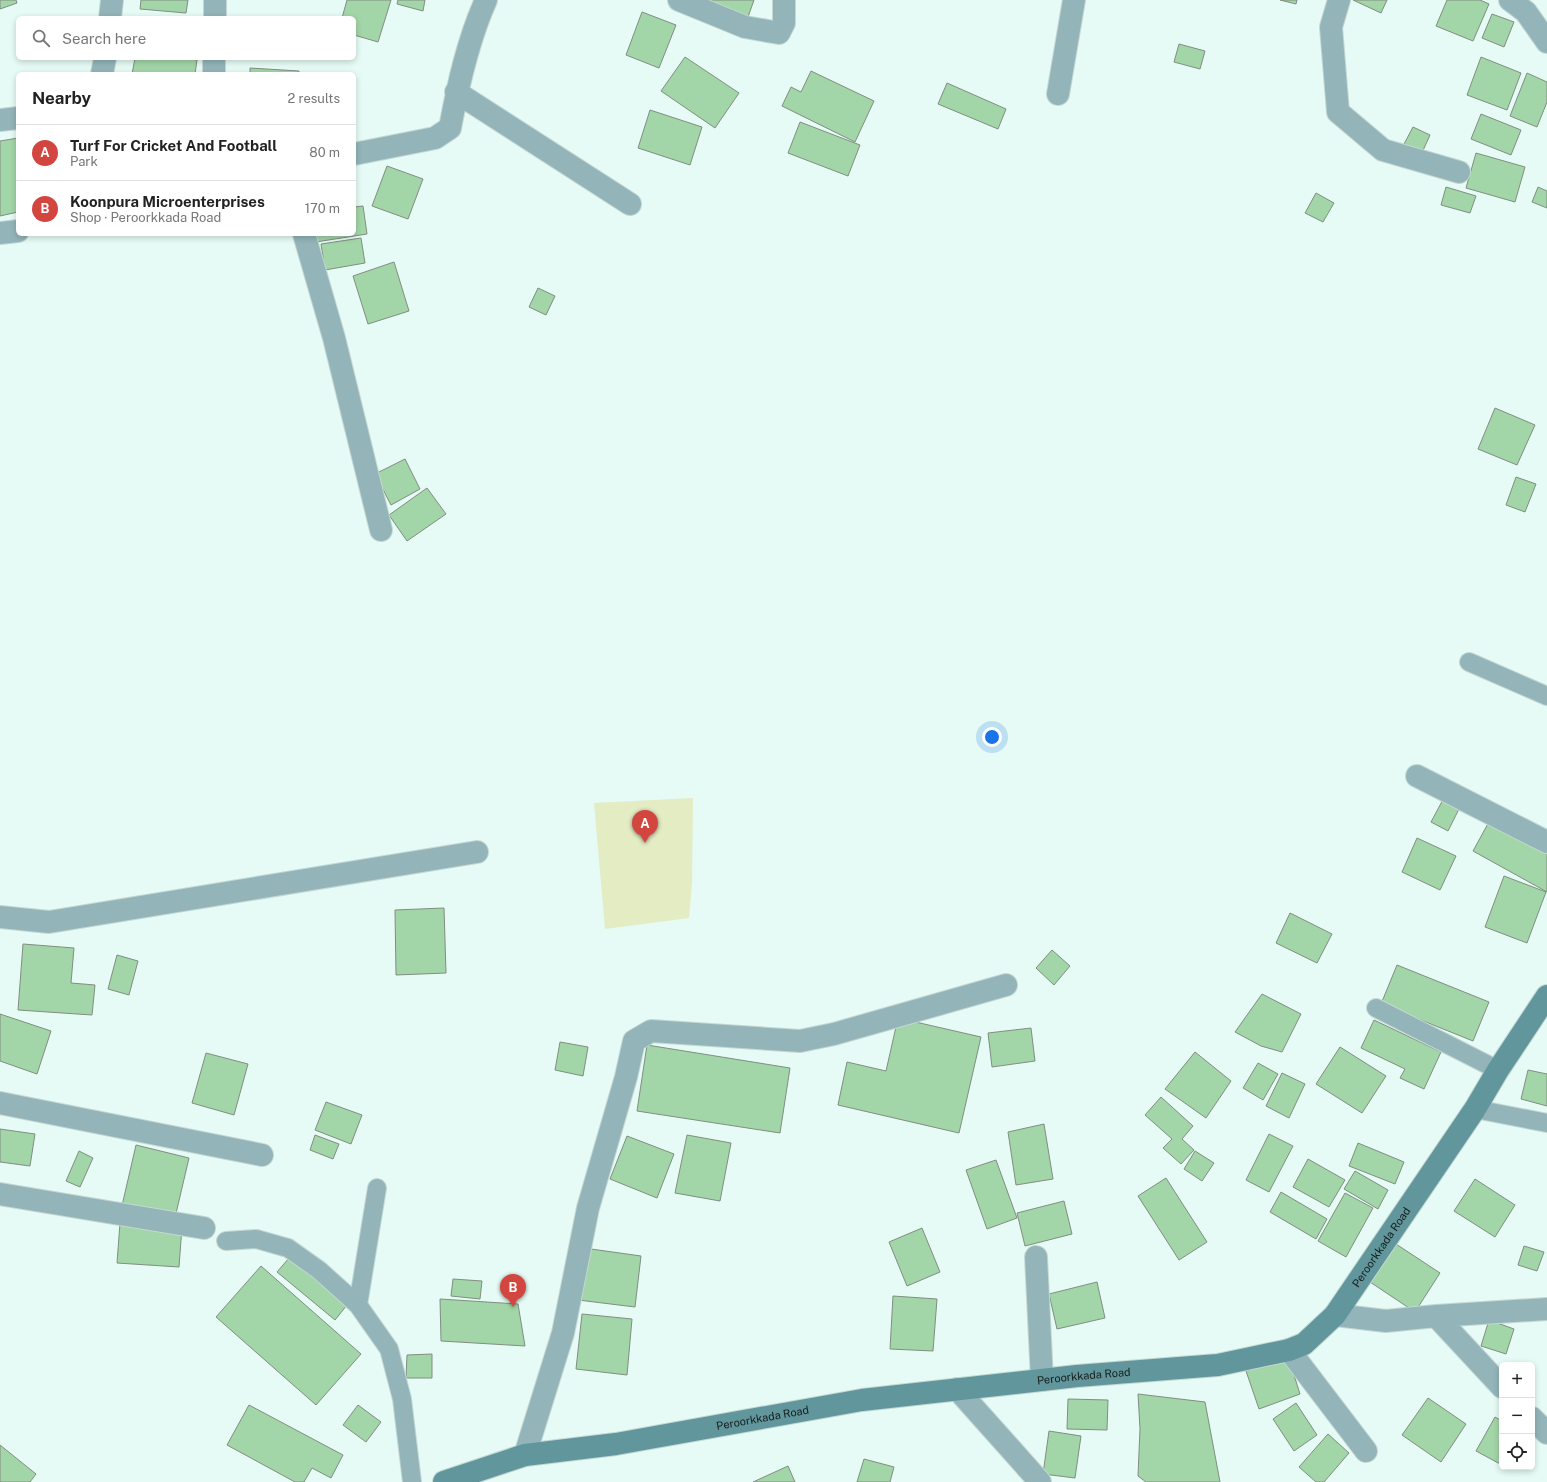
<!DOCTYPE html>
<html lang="en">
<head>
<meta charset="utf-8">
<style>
	:root { --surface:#fff; --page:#f6f6f6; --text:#222; --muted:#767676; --line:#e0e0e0; --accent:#d3453f }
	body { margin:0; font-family:"Public Sans",sans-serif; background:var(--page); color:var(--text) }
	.controls { position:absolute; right:12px; bottom:12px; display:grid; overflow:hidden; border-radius:6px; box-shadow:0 2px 6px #0003 }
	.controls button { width:36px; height:36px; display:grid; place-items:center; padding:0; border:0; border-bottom:1px solid var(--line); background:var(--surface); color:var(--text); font:20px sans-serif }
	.you { position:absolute; left:992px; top:737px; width:14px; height:14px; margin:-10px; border:3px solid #fff; border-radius:50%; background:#1a73e8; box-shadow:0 0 0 6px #1a73e833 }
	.badge { display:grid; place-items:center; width:26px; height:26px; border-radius:50%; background:var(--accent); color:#fff; font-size:13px; font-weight:700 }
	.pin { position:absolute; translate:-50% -33px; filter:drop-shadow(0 1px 2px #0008) }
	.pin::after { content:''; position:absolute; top:21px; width:14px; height:12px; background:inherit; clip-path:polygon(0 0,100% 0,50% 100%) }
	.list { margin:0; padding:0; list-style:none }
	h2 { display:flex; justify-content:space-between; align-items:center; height:52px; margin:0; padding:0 16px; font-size:17px }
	h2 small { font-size:13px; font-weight:400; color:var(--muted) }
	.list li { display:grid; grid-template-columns:26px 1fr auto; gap:12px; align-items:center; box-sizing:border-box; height:56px; padding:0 16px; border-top:1px solid var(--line) }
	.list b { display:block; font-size:15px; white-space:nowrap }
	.list p { margin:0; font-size:13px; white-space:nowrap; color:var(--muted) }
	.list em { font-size:13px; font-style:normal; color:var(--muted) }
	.icon { flex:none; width:22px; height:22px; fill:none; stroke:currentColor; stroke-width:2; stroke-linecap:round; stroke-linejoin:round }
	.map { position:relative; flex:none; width:1547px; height:1482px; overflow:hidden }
	.search { position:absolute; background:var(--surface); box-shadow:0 2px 6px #0003; left:16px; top:16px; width:340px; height:44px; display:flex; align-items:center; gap:10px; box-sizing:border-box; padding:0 14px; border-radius:6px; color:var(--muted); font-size:15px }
	.panel { position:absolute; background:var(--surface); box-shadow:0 2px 6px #0003; left:16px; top:72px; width:340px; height:164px; border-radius:6px }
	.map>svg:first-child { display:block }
	.green { fill:#e4ecc4 }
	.building { fill:#a2d5a7; stroke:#818e82 }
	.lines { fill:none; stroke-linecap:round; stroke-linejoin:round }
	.lane-casing { stroke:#c5d7d2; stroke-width:20 }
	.street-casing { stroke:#c5d7d2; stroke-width:24 }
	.secondary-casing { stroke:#c5d7d2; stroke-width:24 }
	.lane { stroke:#93b5ba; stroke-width:18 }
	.street { stroke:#93b5ba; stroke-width:22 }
	.secondary { stroke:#61969d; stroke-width:22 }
	.labels { text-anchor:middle; stroke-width:4; stroke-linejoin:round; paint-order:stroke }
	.street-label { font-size:11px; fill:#161d1b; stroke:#e6fbf5 }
</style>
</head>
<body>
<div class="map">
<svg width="1547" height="1482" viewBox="0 0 1547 1482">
	<rect width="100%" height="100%" fill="#e6fbf5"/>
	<path class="green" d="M693 798 692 883 689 918 605 929 594 803Z"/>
	<path class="building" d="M0 0H16L17 3 0 9Z
		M141 0H188L186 13 140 9Z
		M347 0H391L378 42 354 35V18H342Z
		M398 0H425L423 11 397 4Z
		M697 0H754L748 17Z
		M1280 0H1297L1296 4Z
		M1353 0H1387L1381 13Z
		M1447 0H1480L1489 4 1473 41 1436 26Z
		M642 12 676 25 659 68 626 55Z
		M1492 14 1514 22 1504 47 1482 38Z
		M1179 44 1205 51 1200 69 1174 62Z
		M685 57 739 93 715 128 661 91Z
		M1481 57 1521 73 1507 110 1467 95Z
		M135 58H184L197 60 195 74H132Z
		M250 68 299 71V74H250Z
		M811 71 874 101 855 142 782 106 791 87 801 92Z
		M1527 73 1547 82V102L1537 127 1510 116Z
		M947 83 1006 109 998 129 938 104Z
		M650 110 702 127 690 165 638 148Z
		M1481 114 1521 130 1511 155 1471 139Z
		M800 122 860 145 848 176 788 153Z
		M1413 127 1430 135 1421 155 1403 146Z
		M18 138V212L0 216V141Z
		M1476 153 1525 167 1515 202 1466 188Z
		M387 166 423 179 408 219 372 206Z
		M1446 187 1476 196 1470 213 1441 205Z
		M1538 187 1547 191V208L1532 202Z
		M1316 193 1334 203 1323 222 1305 213Z
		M363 206 367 234 303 244 302 234H354V207Z
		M361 238 365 263 325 270 321 244Z
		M394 262 409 311 368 324 353 276Z
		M538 288 555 296 546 315 529 307Z
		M1495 408 1535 425 1517 465 1478 449Z
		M405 459 420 489 391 505 375 474Z
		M1516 477 1536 484 1525 512 1506 505Z
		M427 488 446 514 407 541 389 515Z
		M1446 794 1462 803 1448 831 1431 822Z
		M1490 820 1547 845V892L1473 851Z
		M1417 838 1456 856 1440 890 1402 872Z
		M1504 876 1546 892 1527 943 1485 927Z
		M444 908 446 973 396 975 395 910Z
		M1290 913 1332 934 1317 963 1276 943Z
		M23 944 74 948 71 983 95 985 92 1015 18 1010Z
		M1052 950 1070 966 1054 985 1036 968Z
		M117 955 138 961 129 995 108 989Z
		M1397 965 1489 1002 1473 1041 1381 1004Z
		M1262 994 1301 1014 1282 1052 1261 1046 1235 1032Z
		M0 1014 51 1031 37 1074 0 1061Z
		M898 1018 981 1037 959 1133 838 1105 847 1062 886 1071Z
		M1374 1020 1441 1052 1424 1089 1400 1078 1405 1069 1361 1048Z
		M1031 1028 1035 1061 992 1067 988 1033Z
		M560 1042 588 1047 583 1076 555 1070Z
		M647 1045 790 1068 780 1133 637 1111Z
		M1340 1047 1386 1076 1362 1113 1316 1084Z
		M1195 1052 1231 1081 1206 1118 1165 1089Z
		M206 1053 248 1064 234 1115 192 1103Z
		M1258 1063 1278 1074 1263 1100 1243 1088Z
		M1528 1070 1547 1074V1106L1521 1099Z
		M1282 1073 1305 1084 1289 1118 1266 1106Z
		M1161 1097 1193 1126 1182 1139 1194 1150 1181 1164 1163 1148 1172 1139 1145 1115Z
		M326 1102 362 1115 351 1144 315 1130Z
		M1044 1124 1053 1179 1016 1185 1008 1132Z
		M0 1129 35 1134 30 1166 0 1162Z
		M1269 1134 1293 1146 1269 1192 1246 1180Z
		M315 1135 339 1144 333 1159 310 1150Z
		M687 1135 731 1143 720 1201 675 1193Z
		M627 1136 674 1154 657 1198 610 1179Z
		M1358 1143 1404 1162 1395 1184 1349 1166Z
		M136 1145 189 1158 174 1222 121 1210Z
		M79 1151 93 1158 80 1187 66 1181Z
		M1195 1151 1214 1163 1202 1181 1184 1169Z
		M1308 1159 1345 1180 1329 1207 1293 1187Z
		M996 1160 1017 1218 987 1229 966 1170Z
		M1355 1171 1388 1190 1378 1209 1344 1189Z
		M1166 1178 1207 1242 1179 1260 1138 1196Z
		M1475 1179 1515 1205 1495 1237 1454 1211Z
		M1281 1192 1327 1219 1316 1239 1270 1212Z
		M1345 1193 1373 1208 1346 1257 1318 1241Z
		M1064 1201 1072 1234 1025 1246 1017 1213Z
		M120 1223 182 1227 179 1267 117 1263Z
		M922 1228 940 1272 907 1286 889 1242Z
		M1396 1244 1440 1273 1415 1312 1370 1282Z
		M1524 1246 1544 1252 1537 1271 1518 1265Z
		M584 1248 641 1256 635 1307 578 1300Z
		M289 1258 347 1305 335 1320 277 1272Z
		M261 1266 361 1354 316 1405 216 1317Z
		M453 1279 482 1281 480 1299 451 1296Z
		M1097 1282 1105 1318 1057 1329 1049 1294Z
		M893 1296 937 1299 933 1351 890 1349Z
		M440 1299 518 1304 525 1346 441 1341Z
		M582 1314 632 1319 627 1375 576 1369Z
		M1489 1320 1514 1329 1506 1354 1481 1346Z
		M432 1354V1378H406L407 1355Z
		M1288 1356 1300 1394 1259 1409 1246 1371Z
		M1138 1394 1205 1402 1220 1482H1146L1138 1476 1140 1429Z
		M1428 1398 1466 1424 1441 1462 1402 1435Z
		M1068 1399 1108 1400 1107 1430 1067 1429Z
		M1296 1403 1317 1435 1294 1451 1273 1419Z
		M249 1405 343 1455 331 1478 312 1468 304 1482H295L227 1445Z
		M358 1405 381 1422 366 1442 343 1425Z
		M1495 1417 1502 1421V1465L1476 1451Z
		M1049 1431 1081 1436 1075 1478 1043 1474Z
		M1328 1434 1349 1453 1324 1482H1316L1299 1467Z
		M0 1445 36 1474 30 1482H0Z
		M864 1459 894 1467 890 1482H857Z
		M788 1466 795 1482H753Z"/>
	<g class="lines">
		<g class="lane-casing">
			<path id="lane" d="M1469 662 1547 696
				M1376 1008 1498 1070
				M1475 1109 1547 1123
				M226 1241 256 1239 288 1248 319 1270 358 1305 389 1349 402 1399 412 1482
				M358 1305 377 1188"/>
		</g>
		<g class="street-casing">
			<path id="street" d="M679 0 745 27 779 33 784 23V0
				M1339 0 1331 27 1338 112 1383 150 1459 172
				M1510 0 1526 12 1547 42
				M110 18 112 0
				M215 18V0
				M102 74 105 58
				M214 74V58
				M456 92 630 204
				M1058 94 1074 0
				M0 120 18 118
				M354 154 435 138 450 128C458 85 468 40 486 0
				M0 233 18 231
				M304 234 334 338 381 530
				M1417 776 1547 842
				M0 917 49 922 477 852
				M0 1103 262 1155
				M0 1194 204 1228
				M1036 1257 1042 1380
				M1335 1315 1386 1321 1436 1316 1547 1309
				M1436 1316 1502 1387
				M1289 1350 1366 1451
				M957 1389 1040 1482
				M1532 1418 1547 1433
				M525 1455 563 1333 588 1208 626 1077 634 1041 651 1031 800 1041 834 1034 1006 985"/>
		</g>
		<g class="secondary-casing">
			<g id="secondary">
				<path id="s1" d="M444 1482 525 1455 616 1444 862 1400 1077 1376 1218 1365 1289 1350 1304 1344 1335 1315 1475 1109 1498 1070 1547 996"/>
			</g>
		</g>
		<use href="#lane" class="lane"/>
		<use href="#street" class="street"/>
		<use href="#secondary" class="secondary"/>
	</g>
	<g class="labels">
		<g class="street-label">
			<text dy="4" stroke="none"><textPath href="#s1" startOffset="998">Peroorkkada Road</textPath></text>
			<text dy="4" stroke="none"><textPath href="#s1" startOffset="650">Peroorkkada Road</textPath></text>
			<text dy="4" stroke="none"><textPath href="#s1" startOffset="326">Peroorkkada Road</textPath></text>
		</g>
	</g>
</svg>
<div class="controls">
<button>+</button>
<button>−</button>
<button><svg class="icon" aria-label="locate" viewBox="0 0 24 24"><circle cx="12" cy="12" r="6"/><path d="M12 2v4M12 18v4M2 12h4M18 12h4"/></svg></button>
</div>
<div class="you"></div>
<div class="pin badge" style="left:645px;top:843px">A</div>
<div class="pin badge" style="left:513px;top:1307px">B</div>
<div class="search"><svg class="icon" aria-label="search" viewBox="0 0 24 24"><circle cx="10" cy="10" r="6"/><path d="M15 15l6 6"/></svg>Search here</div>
<section class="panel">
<h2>Nearby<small>2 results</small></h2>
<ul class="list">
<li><span class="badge">A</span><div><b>Turf For Cricket And Football</b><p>Park</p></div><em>80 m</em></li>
<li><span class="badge">B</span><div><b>Koonpura Microenterprises</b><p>Shop · Peroorkkada Road</p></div><em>170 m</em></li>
</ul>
</section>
</div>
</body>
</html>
